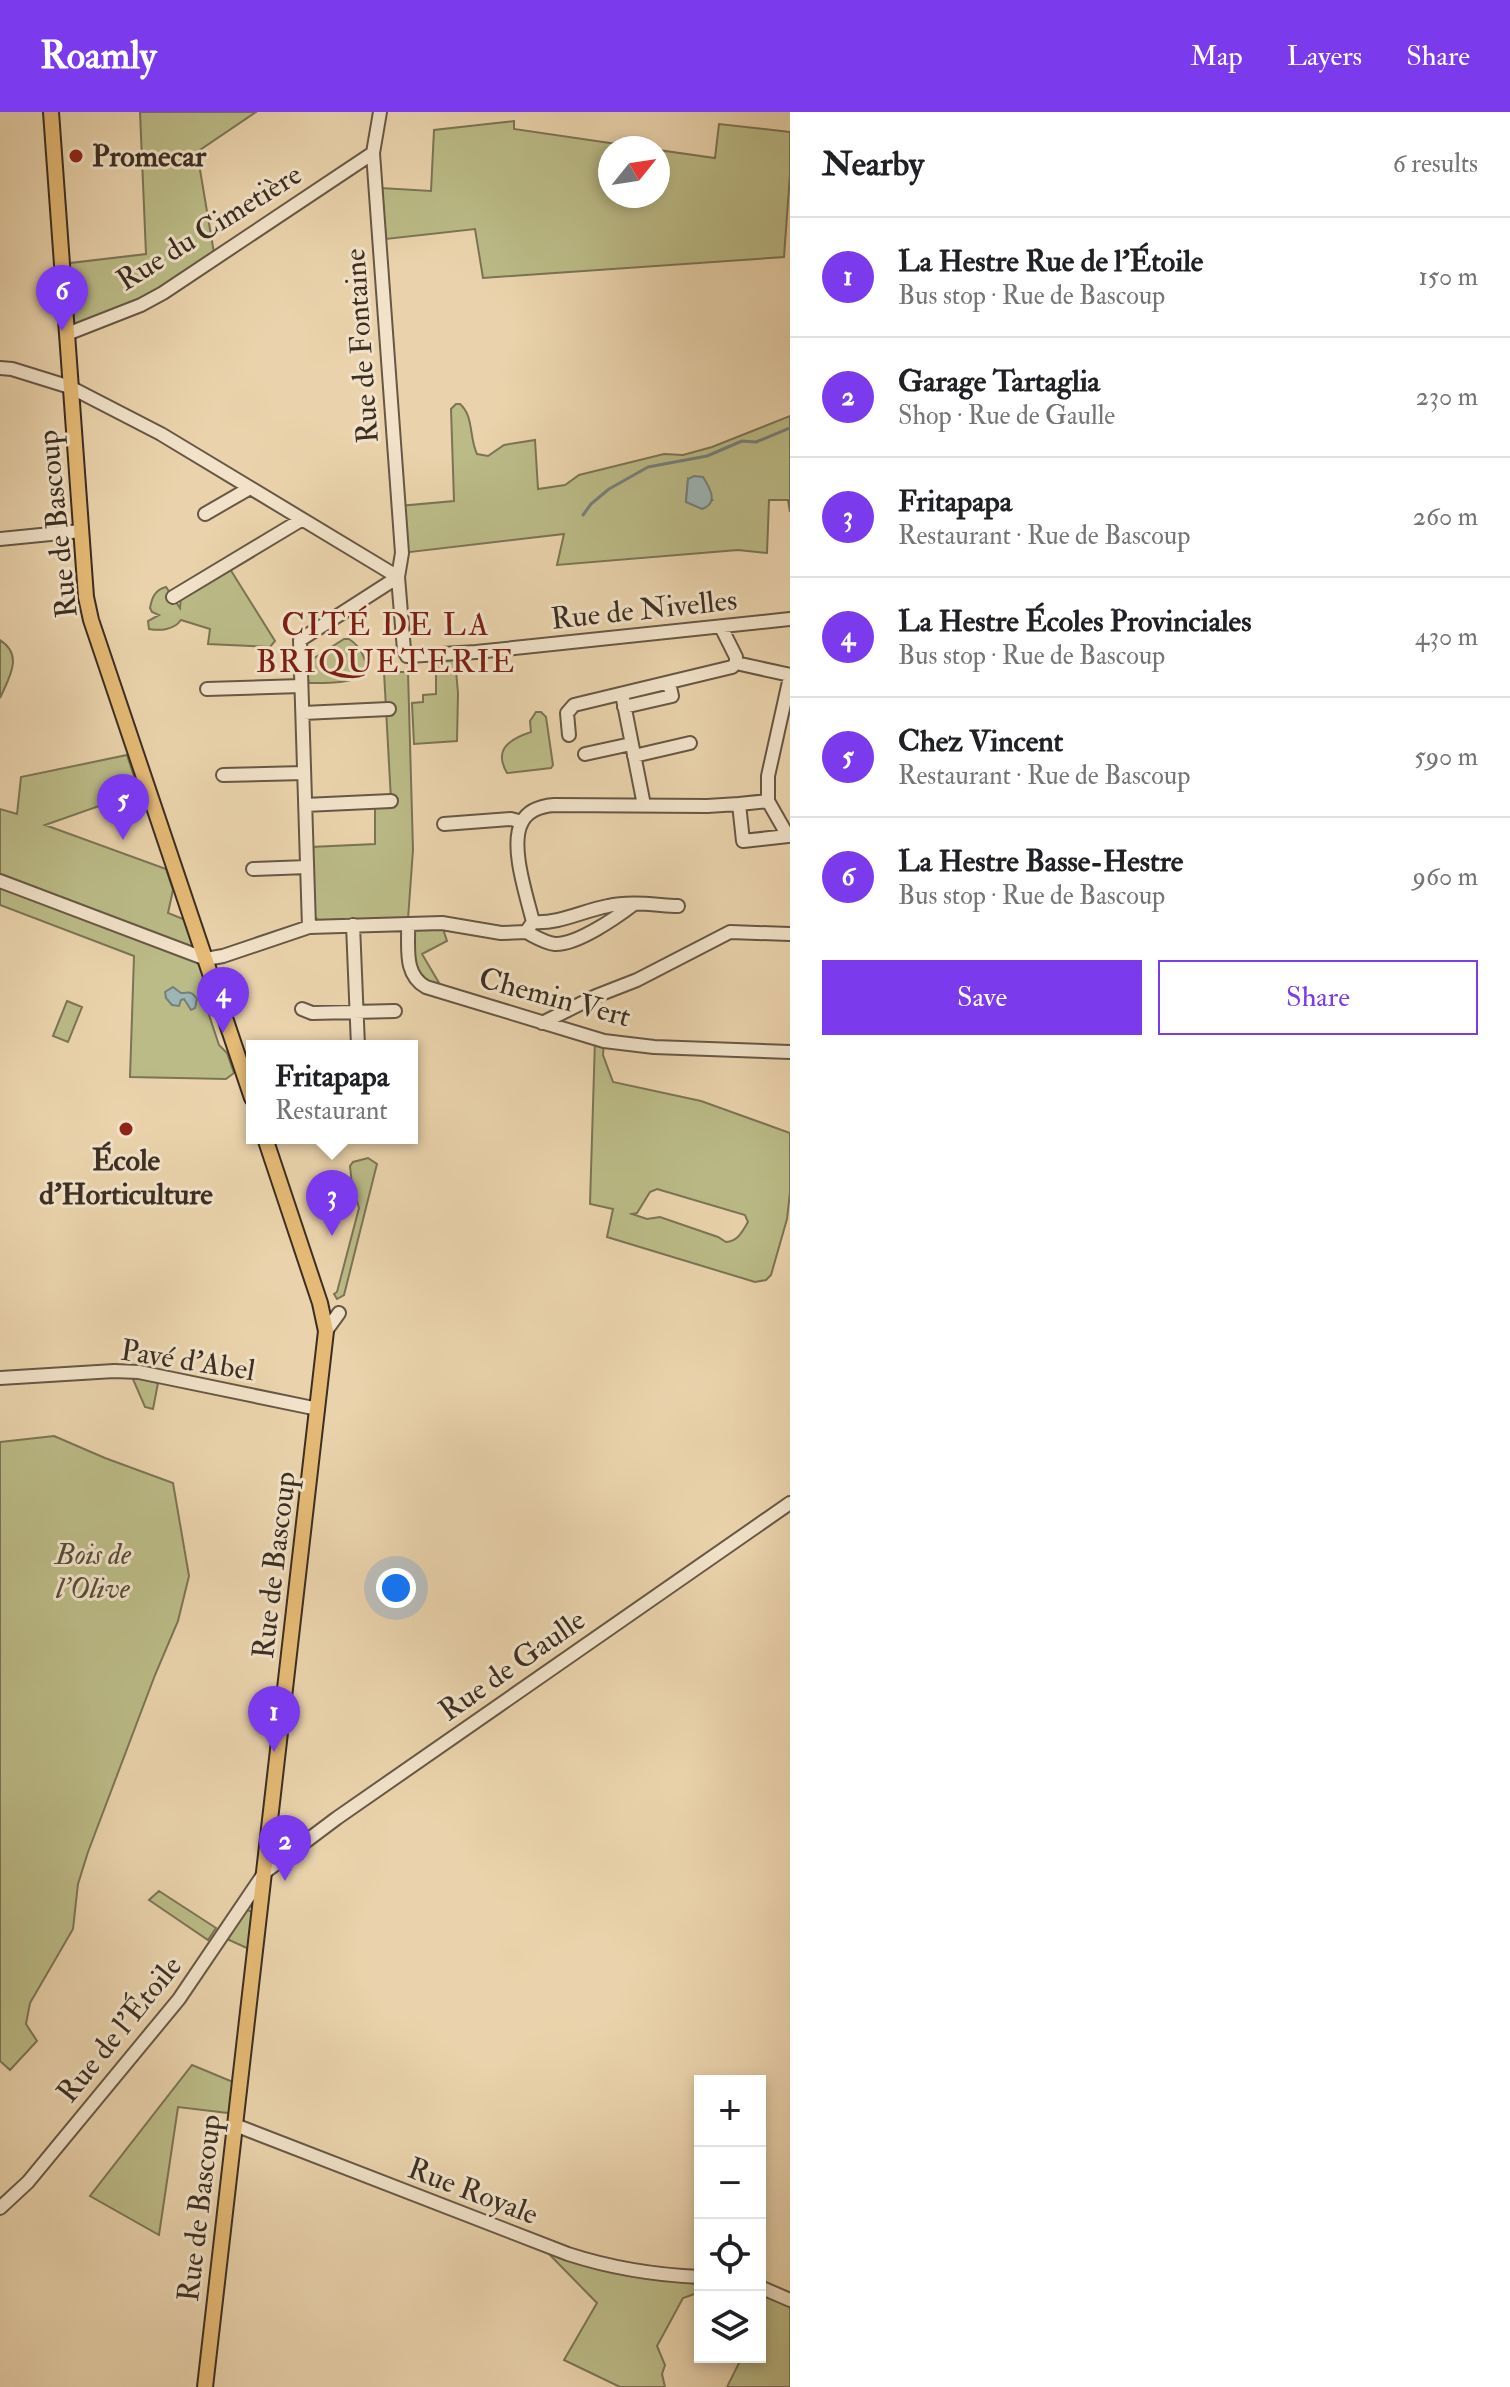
<!DOCTYPE html>
<html lang="en">
<head>
<meta charset="utf-8">
<style>
	:root { --surface:#fff; --page:#f2f2f2; --text:#202124; --muted:#757577; --line:#e0e0e0; --accent:#7c3aed }
	body { margin:0; font-family:"IM FELL Double Pica",serif; background:var(--page); color:var(--text) }
	.controls { position:absolute; right:24px; bottom:24px; display:grid; overflow:hidden; border-radius:0px; box-shadow:0 4px 12px #0003 }
	.controls button { width:72px; height:72px; display:grid; place-items:center; padding:0; border:0; border-bottom:2px solid var(--line); background:var(--surface); color:var(--text); font:40px sans-serif }
	.compass { position:absolute; left:598px; top:24px; width:72px; height:72px; border-radius:50%; background:var(--surface); box-shadow:0 4px 12px #0003; rotate:60deg }
	.you { position:absolute; left:396px; top:1476px; width:28px; height:28px; margin:-20px; border:6px solid #fff; border-radius:50%; background:#1a73e8; box-shadow:0 0 0 12px #1a73e833 }
	.badge { display:grid; place-items:center; width:52px; height:52px; border-radius:50%; background:var(--accent); color:#fff; font-size:26px; font-weight:700 }
	.pin { position:absolute; translate:-50% -66px; filter:drop-shadow(0 2px 4px #0008) }
	.pin::after { content:''; position:absolute; top:42px; width:28px; height:24px; background:inherit; clip-path:polygon(0 0,100% 0,50% 100%) }
	.popup { position:absolute; left:246px; top:928px; width:172px; height:104px; box-sizing:border-box; display:grid; place-content:center; border-radius:0px; background:var(--surface); filter:drop-shadow(0 2px 6px #0005); font-size:26px; white-space:nowrap; color:var(--muted) }
	.popup b { font-size:30px; color:var(--text) }
	.popup::after { content:''; position:absolute; left:50%; top:100%; margin-left:-16px; border:16px solid transparent; border-top-color:var(--surface) }
	.list { margin:0; padding:0; list-style:none }
	h2 { display:flex; justify-content:space-between; align-items:center; height:104px; margin:0; padding:0 32px; font-size:34px }
	h2 small { font-size:26px; font-weight:400; color:var(--muted) }
	.list li { display:grid; grid-template-columns:52px 1fr auto; gap:24px; align-items:center; box-sizing:border-box; height:120px; padding:0 32px; border-top:2px solid var(--line) }
	.list b { display:block; font-size:30px; white-space:nowrap }
	.list p { margin:0; font-size:26px; white-space:nowrap; color:var(--muted) }
	.list em { font-size:26px; font-style:normal; color:var(--muted) }
	.actions { display:flex; gap:16px; padding:24px 32px }
	.actions a { flex:1; padding:18px 0; border:2px solid var(--accent); border-radius:0px; text-align:center; font-size:28px; color:var(--accent) }
	.actions .main { background:var(--accent); color:#fff }
	.icon { flex:none; width:44px; height:44px; fill:none; stroke:currentColor; stroke-width:2; stroke-linecap:round; stroke-linejoin:round }
	.map { position:relative; flex:none; width:790px; height:2275px; overflow:hidden }
	header { display:flex; align-items:center; gap:48px; box-sizing:border-box; height:112px; padding:0 40px; background:var(--accent); color:#fff }
	header strong { font-size:38px }
	nav { display:flex; gap:44px; margin-inline-start:auto; font-size:28px }
	main { display:flex }
	aside { flex:1; background:var(--surface) }
	.map>svg:first-child { display:block }
	.green { fill:#bbbb87; stroke:#7b7455; stroke-width:2; fill-rule:evenodd }
	.water { fill:#9db5b5; stroke:#767f7b; stroke-width:2 }
	.lines { fill:none; stroke-linecap:round; stroke-linejoin:round }
	.stream { stroke:#767f7b; stroke-width:3 }
	.minor-casing { stroke:#675745; stroke-width:16 }
	.major-casing { stroke:#3b2e23; stroke-width:18 }
	.minor { stroke:#f1e2c9; stroke-width:12 }
	.major { stroke:#e5ba76; stroke-width:14 }
	.poi-dot { fill:#8f2418; stroke:#f1e2c9; stroke-width:3 }
	.labels { text-anchor:middle; stroke-width:6; stroke-linejoin:round; paint-order:stroke }
	.poi-label { font-size:30px; font-weight:bold; fill:#3b2e23; stroke:#f1e2c9; text-anchor:start }
	.street-label { font-size:30px; fill:#3b2e23; stroke:#f1e2c9 }
	.park-label { font-size:30px; font-style:italic; fill:#554a37; stroke:#f1e2c9 }
	.neighbourhood-label { font-size:32px; letter-spacing:2px; fill:#7a1f14; stroke:#f1e2c9 }
</style>
</head>
<body>
<header>
<strong>Roamly</strong>
<nav><a>Map</a><a>Layers</a><a>Share</a></nav>
</header>
<main>
<div class="map">
<svg width="790" height="2275" viewBox="0 0 790 2275">
	<rect width="100%" height="100%" fill="#ead3ac"/>
	<filter id="stains"><feTurbulence type="fractalNoise" baseFrequency=".0025" numOctaves="4"/><feColorMatrix values="0 0 0 0 .2 0 0 0 0 .09 0 0 0 0 .02 0 0 0 .5 -.17"/></filter>
	<radialGradient id="worn" r=".72"><stop offset=".6" stop-color="#630" stop-opacity="0"/><stop offset="1" stop-color="#630" stop-opacity=".3"/></radialGradient>
	<path class="green" d="M140 0H256L197 40 215 147 163 181 67 222 62 152 146 142Z
		M514 9V17L644 36H610V84H658V38L715 46 719 12 790 20V62L784 145 483 166 475 117 386 127 381 76 431 79 434 18Z
		M456 292H460C474 304 469 326 477 342L488 344 504 333 535 328 538 377 565 373 579 363 664 342 683 343 712 335 790 304V400L788 388H769L767 441 738 438 557 453 564 422 402 441 399 394 454 389 451 297ZM688 367 712 388 686 390Z
		M230 457 275 529 270 535 208 532 210 517 181 508C174 518 160 519 149 517L148 509 159 503 152 500 150 496C152 485 155 478 166 475L180 496 181 485Z
		M344 527H349C360 534 367 547 366 560 356 572 325 571 309 571L306 559 308 550Z
		M0 528C24 543 9 566 0 586Z
		M455 547 458 581 457 629 414 632 412 591 423 590V583L436 582V550Z
		M384 560H408L413 738 408 807 319 809 313 803 311 735 375 732V689L391 688Z
		M536 600H541L546 605 553 653 551 656 507 661C493 637 510 627 531 620L530 609Z
		M127 643 139 680 45 713 166 757 173 778 168 801 193 811 211 863 202 867 208 888 206 894 219 933 227 941 234 961 226 967 130 965 134 844 0 793V697L17 702 21 665Z
		M443 817 447 829 422 842 442 876 424 870 416 861 413 820 414 818Z
		M67 889 82 895 68 930 53 924Z
		M595 927 604 929 603 943 613 970 701 989 790 1021V1080L787 1107 771 1163 766 1168 755 1170 607 1125 613 1097 590 1092ZM657 1077 745 1103 748 1110C742 1120 738 1129 726 1130L718 1125 660 1105 647 1107 632 1102 637 1101 650 1080Z
		M368 1046 377 1052 344 1183 337 1187 334 1182 337 1180 359 1096 352 1073 350 1054 353 1050Z
		M132 1265 158 1271 153 1297 145 1295Z
		M54 1324 105 1346 173 1371 189 1464 178 1509 155 1563 88 1740 78 1772 73 1817 30 1891 26 1912 37 1929 10 1958 0 1949V1330Z
		M159 1779 216 1816 208 1828 149 1788Z
		M247 1798 253 1800 249 1837 227 1827Z
		M192 1953 233 1970 237 2002 178 1995 159 2123 90 2084Z
		M549 2136 700 2165V2180L683 2186 657 2234 665 2253 662 2262 665 2275H620L564 2248 597 2191 549 2142Z
		M760 2175 790 2188V2275H727L742 2245H760Z"/>
	<path class="water" d="M694 364 703 365C710 376 719 391 702 397L686 390 688 367Z
		M173 875 181 881C189 881 191 878 197 887L195 896 191 898 184 887 181 888 179 894 172 893 166 886 165 880Z"/>
	<g class="lines">
		<path class="stream" d="M583 403 591 392 609 377 648 355 707 344 742 329 756 330 790 316"/>
		<g class="minor-casing">
			<path id="minor" d="M380 0 373 41 402 441 398 465 404 538 407 544 476 540 790 507
				M67 222 141 193 163 181 373 41
				M0 256 12 257 70 275 161 322 398 465
				M205 402 250 376
				M0 427 81 419
				M173 485 301 408
				M736 551 790 563
				M207 577 301 574
				M622 582 644 693
				M624 595 672 584 669 571
				M303 601 389 597
				M569 623 567 601 574 593 732 555 736 551V545L721 515
				M585 642 631 632
				M634 644 690 631
				M223 663 304 661
				M768 689V664L790 565
				M305 693 391 689
				M444 712 511 707 522 710
				M788 724 768 689 739 692 743 729 788 724 790 723
				M253 757 307 755
				M0 769 206 847 223 844 309 815 442 811 501 821 526 820 533 810C527 785 509 733 522 710 528 698 542 694 554 693L707 694 739 692
				M533 810C559 812 582 799 608 794 630 789 655 793 678 794
				M408 812C409 835 403 862 426 875L604 929 654 935 790 940
				M353 813 358 934
				M309 815 300 528 398 465
				M526 820C536 825 545 831 555 832 577 833 617 805 634 792
				M302 897 312 901 395 899
				M542 911 596 884 637 868 730 820 790 822
				M326 1219 339 1201
				M0 1266 114 1259 139 1260 318 1297
				M235 2013 568 2142C611 2156 654 2163 700 2165
				M0 2096 28 2070 179 1887 265 1760 337 1706 790 1391
				M760 2175 790 2188"/>
		</g>
		<g class="major-casing">
			<path id="major" d="M51 0 86 485 91 508 252 986
				M205 2275 326 1219 320 1191 265 1026"/>
		</g>
		<use href="#minor" class="minor"/>
		<use href="#major" class="major"/>
	</g>
	<g class="poi-dot">
		<circle cx="76" cy="44" r="8"/>
		<circle cx="126" cy="1017" r="8"/>
	</g>
	<g class="labels">
		<g class="poi-label">
			<text x="92" y="54">Promecar</text>
			<text x="126" y="1058" text-anchor="middle">École<tspan x="126" dy="34">d'Horticulture</tspan></text>
		</g>
		<g class="street-label">
			<text transform="translate(209 115) rotate(-32)" y="10">Rue du Cimetière</text>
			<text transform="translate(361 234) rotate(-94)" y="10">Rue de Fontaine</text>
			<text transform="translate(57 412) rotate(-96)" y="10">Rue de Bascoup</text>
			<text transform="translate(644 497) rotate(-6)" y="10">Rue de Nivelles</text>
			<text transform="translate(555 885) rotate(15)" y="10">Chemin Vert</text>
			<text transform="translate(188 1248) rotate(9)" y="10">Pavé d'Abel</text>
			<text transform="translate(274 1453) rotate(-83)" y="10">Rue de Bascoup</text>
			<text transform="translate(512 1553) rotate(-35)" y="10">Rue de Gaulle</text>
			<text transform="translate(119 1917) rotate(-51)" y="10">Rue de l'Étoile</text>
			<text transform="translate(473 2079) rotate(21)" y="10">Rue Royale</text>
			<text transform="translate(199 2096) rotate(-83)" y="10">Rue de Bascoup</text>
		</g>
		<g class="park-label">
			<text x="93" y="1452">Bois de<tspan x="93" dy="34">l'Olive</tspan></text>
		</g>
		<g class="neighbourhood-label">
			<text x="386" y="523">CITÉ DE LA<tspan x="386" dy="37">BRIQUETERIE</tspan></text>
		</g>
	</g>
	<rect width="100%" height="100%" filter="url(#stains)"/>
	<rect width="100%" height="100%" fill="url(#worn)"/>
</svg>
<div class="controls">
<button>+</button>
<button>−</button>
<button><svg class="icon" aria-label="locate" viewBox="0 0 24 24"><circle cx="12" cy="12" r="6"/><path d="M12 2v4M12 18v4M2 12h4M18 12h4"/></svg></button>
<button><svg class="icon" aria-label="layers" viewBox="0 0 24 24"><path d="M12 4l9 5-9 5-9-5zM3 14l9 5 9-5"/></svg></button>
</div>
<svg class="compass" viewBox="-18 -18 36 36"><path d="M0-13l5 13h-10z" fill="#e53935"/><path d="M0 13l5-13h-10z" fill="#757577"/></svg>
<div class="you"></div>
<div class="pin badge" style="left:274px;top:1640px">1</div>
<div class="pin badge" style="left:285px;top:1769px">2</div>
<div class="pin badge" style="left:332px;top:1124px">3</div>
<div class="popup"><b>Fritapapa</b>Restaurant</div>
<div class="pin badge" style="left:223px;top:921px">4</div>
<div class="pin badge" style="left:123px;top:728px">5</div>
<div class="pin badge" style="left:62px;top:219px">6</div>
</div>
<aside>
<h2>Nearby<small>6 results</small></h2>
<ul class="list">
<li><span class="badge">1</span><div><b>La Hestre Rue de l'Étoile</b><p>Bus stop · Rue de Bascoup</p></div><em>150 m</em></li>
<li><span class="badge">2</span><div><b>Garage Tartaglia</b><p>Shop · Rue de Gaulle</p></div><em>230 m</em></li>
<li><span class="badge">3</span><div><b>Fritapapa</b><p>Restaurant · Rue de Bascoup</p></div><em>260 m</em></li>
<li><span class="badge">4</span><div><b>La Hestre Écoles Provinciales</b><p>Bus stop · Rue de Bascoup</p></div><em>430 m</em></li>
<li><span class="badge">5</span><div><b>Chez Vincent</b><p>Restaurant · Rue de Bascoup</p></div><em>590 m</em></li>
<li><span class="badge">6</span><div><b>La Hestre Basse-Hestre</b><p>Bus stop · Rue de Bascoup</p></div><em>960 m</em></li>
</ul>
<div class="actions"><a class="main">Save</a><a>Share</a></div>
</aside>
</main>
</body>
</html>
